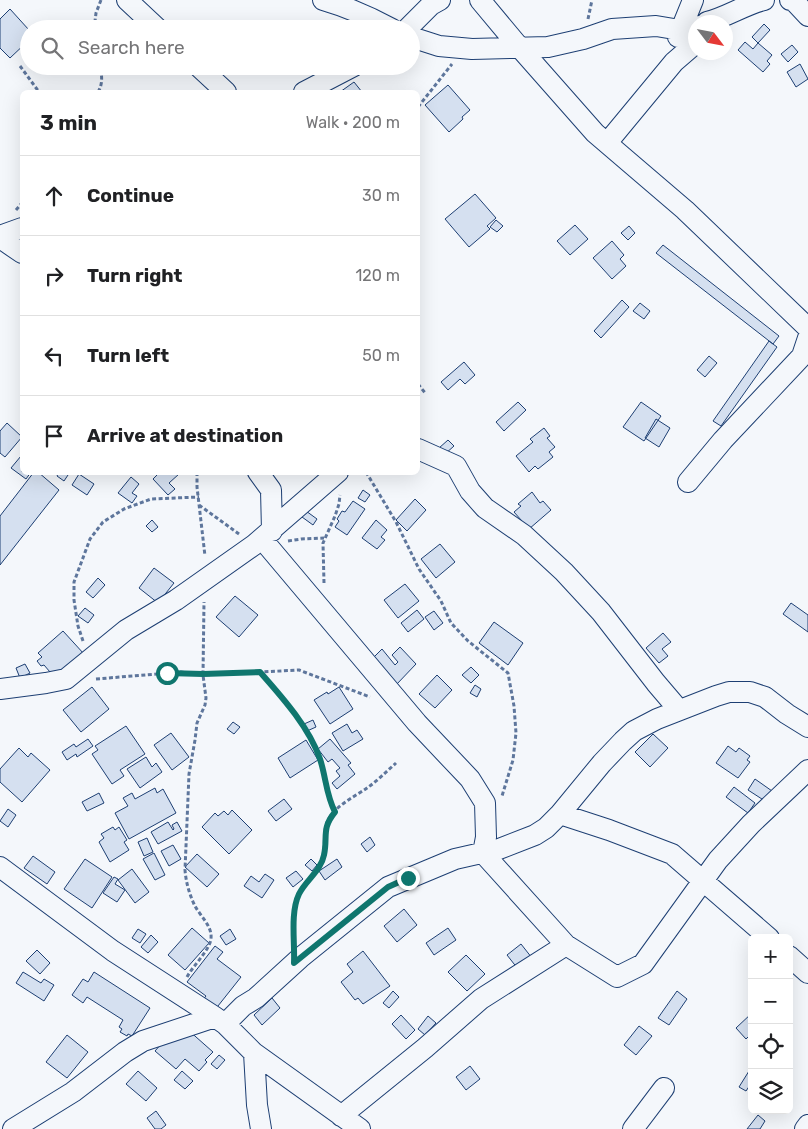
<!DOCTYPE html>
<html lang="en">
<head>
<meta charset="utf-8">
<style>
	:root { --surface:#fff; --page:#f6f6f6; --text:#202124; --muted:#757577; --line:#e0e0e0 }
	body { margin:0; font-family:Rubik,sans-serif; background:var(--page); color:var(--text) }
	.controls { position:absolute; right:15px; bottom:15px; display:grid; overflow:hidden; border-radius:8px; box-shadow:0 5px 20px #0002 }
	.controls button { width:45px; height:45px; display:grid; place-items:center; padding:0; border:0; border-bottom:1px solid var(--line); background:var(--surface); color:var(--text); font:25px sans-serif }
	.compass { position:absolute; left:688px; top:15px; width:45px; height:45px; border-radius:50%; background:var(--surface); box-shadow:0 5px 20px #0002; rotate:122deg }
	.stop { position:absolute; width:15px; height:15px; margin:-11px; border:4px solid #0f766e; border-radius:50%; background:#fff }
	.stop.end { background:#0f766e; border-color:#fff; box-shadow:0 1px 5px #0008 }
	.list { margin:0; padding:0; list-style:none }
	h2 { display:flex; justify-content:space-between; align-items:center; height:65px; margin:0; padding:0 20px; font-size:21px }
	h2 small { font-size:16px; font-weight:400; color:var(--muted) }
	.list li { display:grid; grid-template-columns:32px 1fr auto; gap:15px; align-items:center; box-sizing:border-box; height:80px; padding:0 20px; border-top:1px solid var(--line) }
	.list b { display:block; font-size:19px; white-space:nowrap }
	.list em { font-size:16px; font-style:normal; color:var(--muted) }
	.icon { flex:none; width:28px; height:28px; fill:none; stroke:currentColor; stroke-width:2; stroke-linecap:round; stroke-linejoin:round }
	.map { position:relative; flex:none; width:808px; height:1129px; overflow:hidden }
	.search { position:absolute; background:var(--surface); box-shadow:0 5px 20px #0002; left:20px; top:20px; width:400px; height:55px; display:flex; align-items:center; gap:12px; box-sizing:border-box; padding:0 18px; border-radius:28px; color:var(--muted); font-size:19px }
	.panel { position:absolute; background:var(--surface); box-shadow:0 5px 20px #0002; left:20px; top:90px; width:400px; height:385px; border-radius:8px }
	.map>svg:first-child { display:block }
	.building { fill:#d5e0f0; stroke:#1d3f73 }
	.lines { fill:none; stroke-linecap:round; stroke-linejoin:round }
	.minor-casing { stroke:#1d3f73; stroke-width:22 }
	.path { stroke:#5e769c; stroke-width:3; stroke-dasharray:4 2.5; stroke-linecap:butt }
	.minor { stroke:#f4f7fb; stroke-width:20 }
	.route { stroke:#0f766e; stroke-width:6 }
</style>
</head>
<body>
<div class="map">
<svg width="808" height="1129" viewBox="0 0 808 1129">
	<rect width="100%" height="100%" fill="#f4f7fb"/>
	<path class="building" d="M10 9 29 30V34L25 38 28 41 10 58 0 48V19Z
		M764 24 770 30 758 43 752 37Z
		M745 42 753 49 758 43 772 55 767 61 770 64 763 72 738 50Z
		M792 45 798 52 788 62 781 54Z
		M800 64 808 79 796 87 787 72Z
		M354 82 362 92H340Z
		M448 85 470 110 462 117 463 119 449 132 425 105Z
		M475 194 496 218 487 226 490 229 469 247 445 219Z
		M496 220 503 226 497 232 490 227Z
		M575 225 588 239 570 255 557 241Z
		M629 226 635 233 628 240 621 233Z
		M612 241 624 255 620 259 626 266 612 279 593 258Z
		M663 245 779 336 773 344 656 253Z
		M622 300 629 307 601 338 594 331Z
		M640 303 650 311 644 319 633 311Z
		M769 341 777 347 721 426 713 421Z
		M709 356 717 363 705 377 697 370Z
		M464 362 475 375 465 384 460 379 448 390 441 382Z
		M518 402 526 410 504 431 496 422Z
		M641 402 661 416 644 441 623 427Z
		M656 419 670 428 659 447 645 438Z
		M7 423 22 437 5 457 0 453V431Z
		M544 428 550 436 547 438 555 447 549 452 553 457 538 469 535 466 529 472 516 456 533 442 530 439Z
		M448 440 454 446 445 454 439 448Z
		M21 456 22 457V472H31L26 479 11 468Z
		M34 472H38L59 490 0 565V516Z
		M59 472H70L64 481 57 476Z
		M160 472H178L179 474 169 483 175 489 168 495 153 479Z
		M79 474 94 484 87 495 72 485Z
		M131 477 139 484 132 493 137 496 132 503 118 493Z
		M363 490 370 495 365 502 358 498Z
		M532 492 540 503 543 501 551 510 529 529 514 512 521 506 518 504Z
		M415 499 426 510 407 531 396 520Z
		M353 501 365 509 347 535 335 527 339 521 337 519 342 511 345 512Z
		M306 511 317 519 313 525 302 517Z
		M152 520 158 527 152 532 146 526Z
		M376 520 387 530 381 537 385 540 377 549 362 538Z
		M440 544 455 562 436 578 421 559Z
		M154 568 174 583 158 603 139 588Z
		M98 578 105 585 93 598 86 592Z
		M405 584 419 601 398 618 384 600Z
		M235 596 258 615 239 637 216 617Z
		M791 603 808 615V632L783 614Z
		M85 608 94 615 88 623 78 616Z
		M417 610 424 619 408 632 401 623Z
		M434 611 443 623 434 630 425 617Z
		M494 622 523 643 508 665 479 643Z
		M63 631 84 654 56 679 44 665 41 666 37 661 42 657 38 653Z
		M663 633 671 642 662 649 668 656 659 663 646 648Z
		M400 647 416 664 396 685 371 660 382 649 395 665 398 662 392 655Z
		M25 664 30 673 20 678 16 668Z
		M471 667 479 675 471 683 462 675Z
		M437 675 452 690 435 708 419 694Z
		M475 685 481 689 477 697 470 693Z
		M92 687 109 709 81 732 63 710Z
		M339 687 353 709 330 724 314 700 327 692 328 694Z
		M313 720 316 727 307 731 304 724Z
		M233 722 240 727 234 734 227 729Z
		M347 724 352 733 357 730 363 739 343 751 332 733Z
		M126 726 145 754 120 770 124 776 112 784 92 754 98 750 95 746Z
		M171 733 189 757 172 770 154 745Z
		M653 734 668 748 650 767 635 752Z
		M88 739 93 746 77 757 76 754 67 760 62 752 74 744 76 747Z
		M330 739 351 763 348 765 355 774 337 789 332 783 340 776 336 771 340 768 332 759 328 762 318 749Z
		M306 740 318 760 290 778 278 758Z
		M728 746 736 752 739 748 750 756 747 760 750 762 738 778 716 763Z
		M19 748 28 757 31 753 50 770 22 802 0 782V769Z
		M146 757 152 767 156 763 162 772 140 788 127 769Z
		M755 779 772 791 765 801 748 790Z
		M734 787 755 803 748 813 726 797Z
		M155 788 157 793 163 789 176 813 129 839 115 813 128 806 123 798 132 793 135 799Z
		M99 793 104 803 87 811 82 802Z
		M284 799 292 809 276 821 268 811Z
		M8 809 16 815 8 827 0 821Z
		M232 810 252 830 229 854 202 827 215 813 218 816 224 811 228 815Z
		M168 822 173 830 174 829 172 825 177 822 182 831 158 844 151 832Z
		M113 827 115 830 119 827 127 840 124 842 129 850 110 862 99 842 104 838 101 834Z
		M370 837 375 845 367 852 361 844Z
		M147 838 153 852 144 856 138 842Z
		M173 845 181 859 169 866 161 851Z
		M154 853 165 875 155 880 143 859Z
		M197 854 219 874 207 887 185 867Z
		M33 856 55 872 47 884 24 868Z
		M85 859 112 877 92 908 64 889Z
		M311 859 317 865 312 871 305 865Z
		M337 859 342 867 325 880 319 871Z
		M132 869 149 892 135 903 118 880Z
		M296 871 303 879 293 887 286 878Z
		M265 874 274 880 262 898 244 886 251 876 259 882Z
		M114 877 118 879 115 884 125 890 117 902 103 893Z
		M404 909 417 925 397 942 384 926Z
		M192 928 209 943 185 970 168 955Z
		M448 928 456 940 434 955 426 943Z
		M138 929 146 934 140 943 132 938Z
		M230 929 236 939 226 945 220 936Z
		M151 935 158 942 148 953 141 947Z
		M521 944 532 958 518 969 507 955Z
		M215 946 223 952 217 959 241 977 214 1011 201 1002 206 996 187 982Z
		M37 950 50 963 40 974 26 961Z
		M363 951 390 986 363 1004 358 998 355 1000 341 982 353 972 347 964Z
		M466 955 485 974 467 991 448 972Z
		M23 972 41 983 44 979 54 985 44 1001 16 983Z
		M94 972 150 1008 132 1036 128 1034 127 1036 120 1032 122 1029 119 1027 123 1020 87 997 83 1003 72 995 83 979 88 982Z
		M393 991 399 997 389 1008 383 1003Z
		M677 991 687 999 669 1025 658 1018Z
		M272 998 280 1008 262 1025 254 1015Z
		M752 1013V1033L746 1039 736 1028Z
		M401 1015 415 1030 406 1039 392 1024Z
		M428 1016 436 1023 425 1035 418 1029Z
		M639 1026 652 1036 636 1055 624 1045Z
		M187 1029 213 1052 205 1060 207 1062 199 1071 185 1059 176 1069 155 1051 170 1034Z
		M67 1035 88 1052 67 1078 46 1062Z
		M219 1055 225 1060 217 1069 211 1064Z
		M470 1066 480 1079 466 1090 456 1077Z
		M138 1071 157 1088 146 1101 126 1084Z
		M182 1071 193 1081 185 1089 174 1080Z
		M749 1071 752 1073V1082L746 1091 739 1087Z
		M156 1111 166 1125 161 1129H155L147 1118Z
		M758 1115 765 1121 760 1129H747Z"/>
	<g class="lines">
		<g class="minor-casing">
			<path id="minor" d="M127 0 158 29
				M323 0C347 7 370 17 392 29
				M480 0 520 48 595 133 685 210 808 328
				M790 0H793L808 16
				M707 22C727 17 744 5 764 0
				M407 29 431 5 440 0
				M411 37 439 46 472 49 548 47 583 39 612 29 656 26 680 30 696 26
				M678 37 693 0
				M198 66 226 92
				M304 92 354 66
				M607 143 674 62 696 43
				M0 236 22 228
				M0 238 22 253
				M418 449 456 466 470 491 485 508 524 535 564 572 601 612 656 683 679 710
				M258 472 271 490 272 531
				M688 482 723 440 802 356 808 338
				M262 539 417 723 470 779 485 803 486 837 483 853 566 945 617 977 643 964 718 860 751 824 808 770
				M0 689 46 683 66 679 126 630 176 600 254 545 338 472
				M560 814 609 830 672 854 769 938
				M0 867 113 951 215 1017 225 1024 254 1053 360 1129
				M789 956 808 973
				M225 1024 243 1006 256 998 300 958 388 887 455 859 499 849 535 835 546 828 560 814 602 763 623 741 634 731 657 719 716 696 729 692H750L765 697 787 714 808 727
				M254 1053 257 1105 261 1129
				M341 1116 425 1048 481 999 566 945
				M13 1129 73 1092 125 1052 143 1041 215 1017
				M633 1129 664 1088
				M805 1129 808 1125"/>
		</g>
		<path class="path" d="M588 19 592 0
			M94 29 96 13 101 0
			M20 66 39 92
			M98 92C103 84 102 76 100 66
			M418 107 452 64
			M16 210 22 203
			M418 384 426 394
			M197 472V487L205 556
			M366 472 396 522 419 569 441 601 451 623 468 641 508 673 514 706 516 733 513 760 502 796
			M199 505 239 534
			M288 541 301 539 324 538
			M324 583 323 543 335 516 339 504 340 495
			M83 641 78 626 74 600V582L90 539 103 522 124 509 151 499 199 497
			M261 673C282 697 310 727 320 759 325 777 326 795 335 812
			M96 679 181 672 203 675 299 670 370 697
			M294 939C294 923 291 904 301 890 307 882 315 875 320 866 328 851 321 834 328 820 335 806 354 797 367 788 377 781 386 772 396 763
			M187 977C193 966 204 956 209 945 217 929 200 917 194 904 189 893 186 882 185 870L189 774 195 740 197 723 205 705 206 698 203 675 204 602"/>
		<use href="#minor" class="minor"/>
	</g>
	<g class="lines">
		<path class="route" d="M167 673 203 674 260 672C282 697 309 727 320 759 326 777 326 795 335 812 321 829 328 837 324 855 321 871 306 880 299 894 290 913 295 942 294 963L388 887 408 878"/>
	</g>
</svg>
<div class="controls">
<button>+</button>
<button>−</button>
<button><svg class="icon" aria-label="locate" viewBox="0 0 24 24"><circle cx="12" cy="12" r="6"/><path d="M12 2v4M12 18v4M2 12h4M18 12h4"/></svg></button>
<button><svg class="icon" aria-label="layers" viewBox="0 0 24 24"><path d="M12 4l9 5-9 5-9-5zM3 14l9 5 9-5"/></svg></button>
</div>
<svg class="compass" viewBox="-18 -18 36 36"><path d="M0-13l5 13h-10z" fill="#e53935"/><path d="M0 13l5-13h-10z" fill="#757577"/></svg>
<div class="stop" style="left:167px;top:673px"></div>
<div class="stop end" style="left:408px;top:878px"></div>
<div class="search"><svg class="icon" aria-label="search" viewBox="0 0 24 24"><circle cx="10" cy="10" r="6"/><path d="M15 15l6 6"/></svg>Search here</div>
<section class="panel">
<h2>3 min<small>Walk · 200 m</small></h2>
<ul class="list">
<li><svg class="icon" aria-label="ahead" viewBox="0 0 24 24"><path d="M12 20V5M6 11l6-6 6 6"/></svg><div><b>Continue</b></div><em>30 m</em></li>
<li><svg class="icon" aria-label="right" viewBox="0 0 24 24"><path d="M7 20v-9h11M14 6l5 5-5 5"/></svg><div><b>Turn right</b></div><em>120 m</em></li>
<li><svg class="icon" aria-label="left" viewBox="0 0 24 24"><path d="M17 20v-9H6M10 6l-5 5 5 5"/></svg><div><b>Turn left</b></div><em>50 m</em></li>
<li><svg class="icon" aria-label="arrive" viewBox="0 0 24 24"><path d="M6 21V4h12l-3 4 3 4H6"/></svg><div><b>Arrive at destination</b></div></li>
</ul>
</section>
</div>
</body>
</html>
